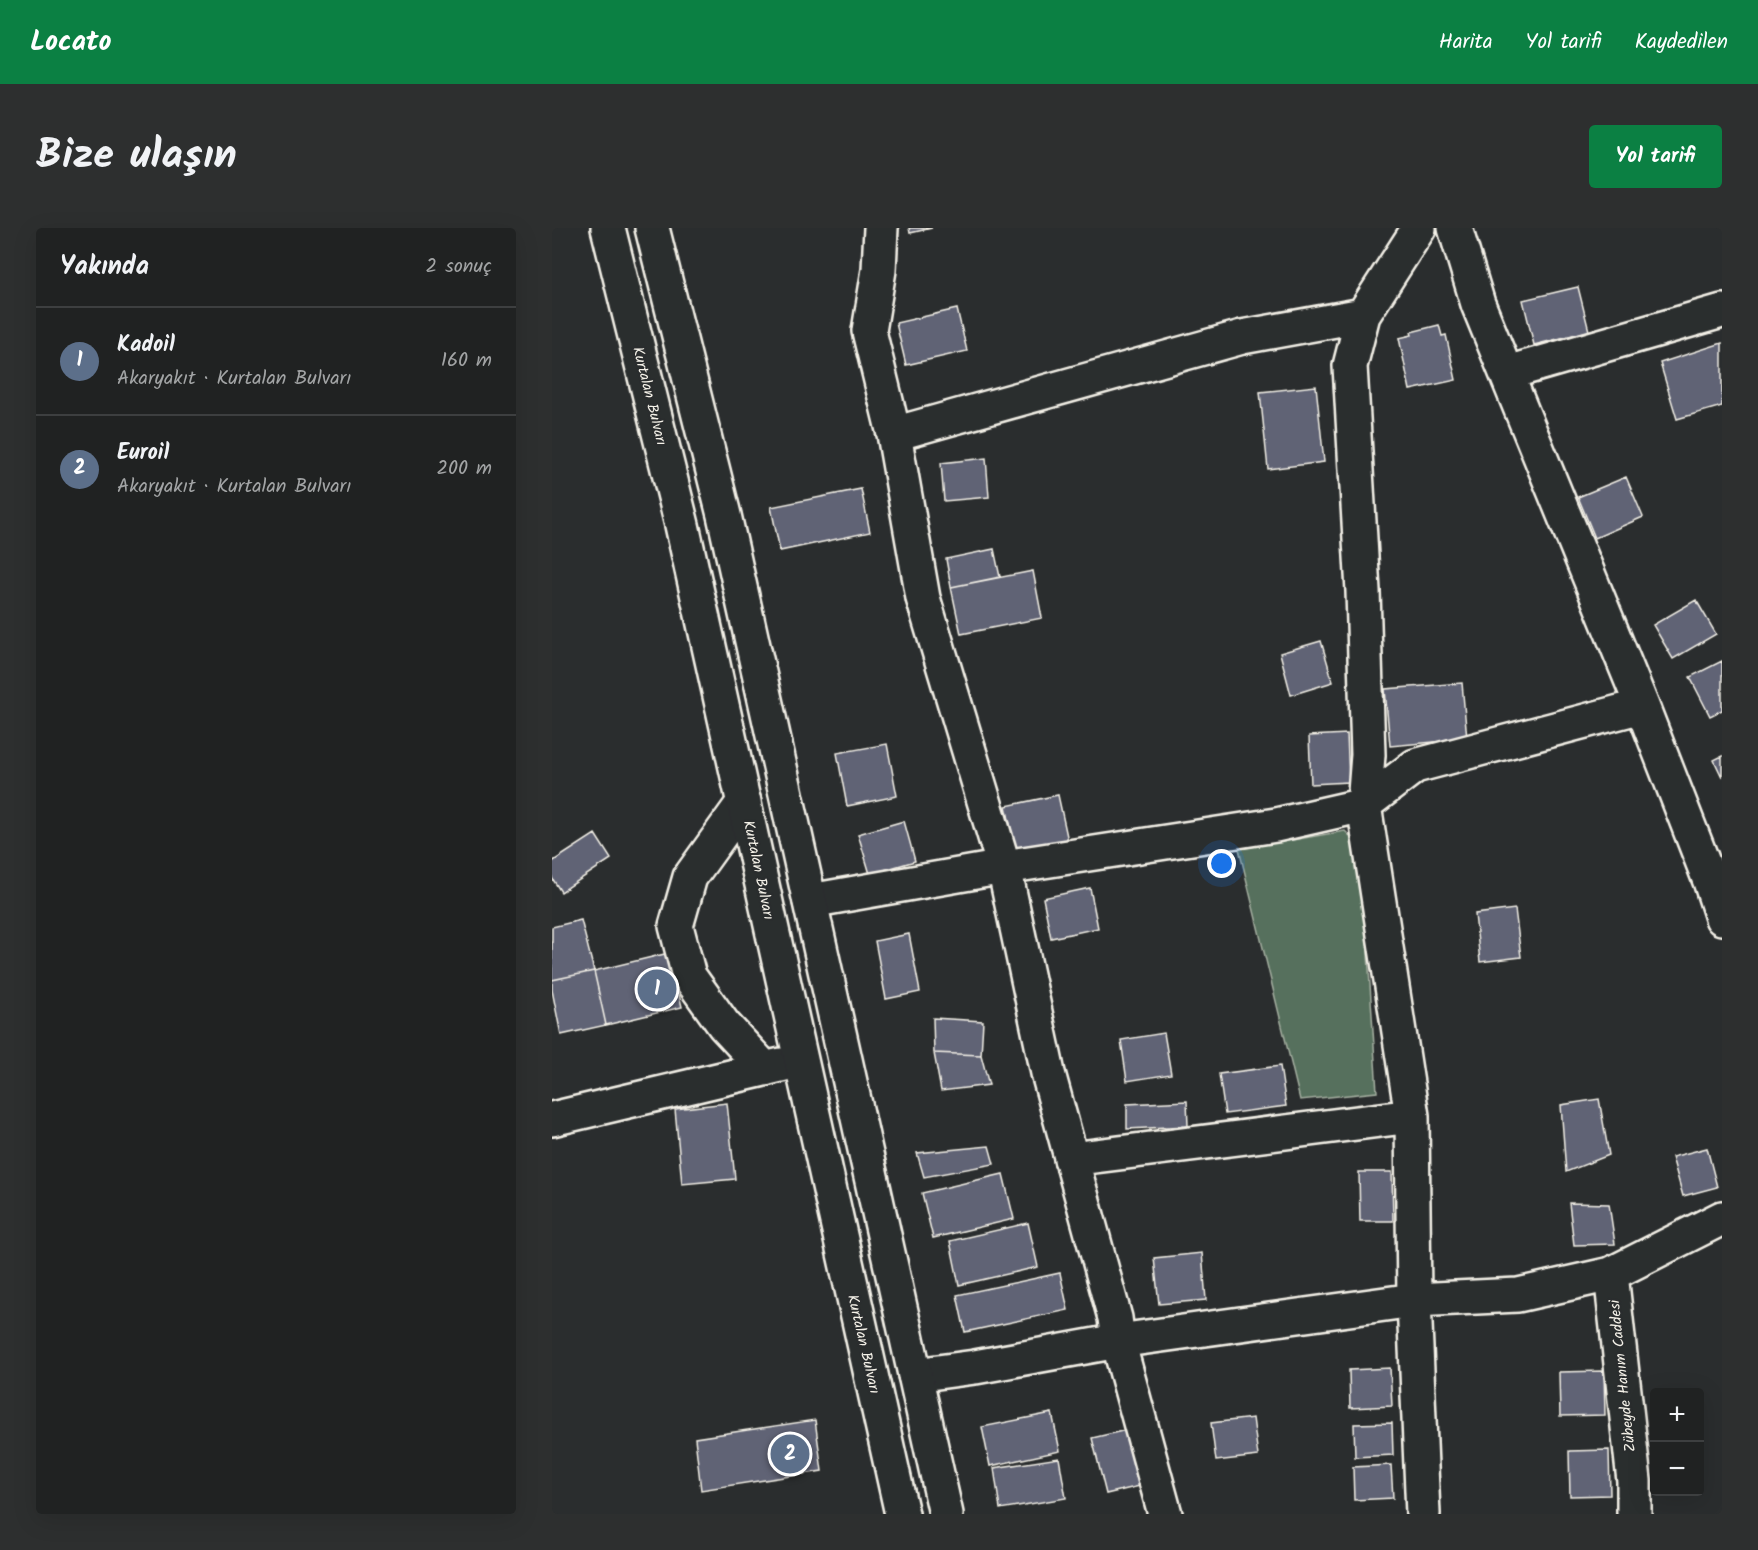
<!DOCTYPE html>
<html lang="tr">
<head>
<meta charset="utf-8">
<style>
	:root { --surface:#202222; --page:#2d2f2f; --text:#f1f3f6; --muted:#a2a4a5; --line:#3d3f40; --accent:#0b8043 }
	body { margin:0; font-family:Kalam,sans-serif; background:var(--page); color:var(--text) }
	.controls { position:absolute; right:18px; bottom:18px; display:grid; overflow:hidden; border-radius:6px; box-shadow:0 6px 24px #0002 }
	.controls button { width:54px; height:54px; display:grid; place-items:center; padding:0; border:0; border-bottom:2px solid var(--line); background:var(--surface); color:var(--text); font:30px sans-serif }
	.you { position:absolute; left:670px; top:636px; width:21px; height:21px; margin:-15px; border:4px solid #fff; border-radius:50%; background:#1a73e8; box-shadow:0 0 0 9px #1a73e833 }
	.badge { display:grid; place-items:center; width:39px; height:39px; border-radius:50%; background:var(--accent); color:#fff; font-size:20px; font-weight:700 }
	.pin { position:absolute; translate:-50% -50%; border:3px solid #fff; box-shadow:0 2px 6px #0006 }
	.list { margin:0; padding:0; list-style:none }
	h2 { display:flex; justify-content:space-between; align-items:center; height:78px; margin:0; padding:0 24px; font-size:26px }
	h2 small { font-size:20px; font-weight:400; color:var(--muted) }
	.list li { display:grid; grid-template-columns:39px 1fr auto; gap:18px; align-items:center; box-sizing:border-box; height:108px; padding:0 24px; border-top:2px solid var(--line) }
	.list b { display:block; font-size:22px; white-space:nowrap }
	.list p { margin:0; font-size:20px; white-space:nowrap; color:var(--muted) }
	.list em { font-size:20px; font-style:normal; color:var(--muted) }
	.map { position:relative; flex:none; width:1170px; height:1286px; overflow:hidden; border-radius:6px }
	header { display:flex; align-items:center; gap:36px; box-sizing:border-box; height:84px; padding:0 30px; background:var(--accent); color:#fff }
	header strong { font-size:28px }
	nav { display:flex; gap:33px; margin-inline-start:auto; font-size:21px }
	.intro { display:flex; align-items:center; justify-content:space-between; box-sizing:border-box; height:144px; padding:0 36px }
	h1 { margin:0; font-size:42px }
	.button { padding:15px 27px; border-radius:6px; background:var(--accent); color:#fff; font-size:21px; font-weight:700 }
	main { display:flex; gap:36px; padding:0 36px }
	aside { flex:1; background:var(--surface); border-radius:6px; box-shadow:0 6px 24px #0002 }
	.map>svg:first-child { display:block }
	.green { fill:#57705d; stroke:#a6b0a2; stroke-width:1.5 }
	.building { fill:#606375; stroke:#f4f1e8; stroke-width:1.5 }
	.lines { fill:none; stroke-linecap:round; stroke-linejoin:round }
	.minor-casing { stroke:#f4f1e8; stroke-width:38 }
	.highway-casing { stroke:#f4f1e8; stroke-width:38 }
	.minor { stroke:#2a2d2e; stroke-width:33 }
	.highway { stroke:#2a2d2e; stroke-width:33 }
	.labels { text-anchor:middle; stroke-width:4.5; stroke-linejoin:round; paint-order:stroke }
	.street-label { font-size:15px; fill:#f4f1e8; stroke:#2a2d2e }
</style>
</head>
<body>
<header>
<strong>Locato</strong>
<nav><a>Harita</a><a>Yol tarifi</a><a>Kaydedilen</a></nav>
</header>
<div class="intro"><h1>Bize ulaşın</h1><a class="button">Yol tarifi</a></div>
<main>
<aside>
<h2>Yakında<small>2 sonuç</small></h2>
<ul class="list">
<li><span class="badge" style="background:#5c6f8a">1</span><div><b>Kadoil</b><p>Akaryakıt · Kurtalan Bulvarı</p></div><em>160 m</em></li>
<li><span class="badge" style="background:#5c6f8a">2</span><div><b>Euroil</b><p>Akaryakıt · Kurtalan Bulvarı</p></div><em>200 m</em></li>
</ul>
</aside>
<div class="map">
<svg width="1170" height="1286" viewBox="0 0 1170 1286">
	<rect width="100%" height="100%" fill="#2a2d2e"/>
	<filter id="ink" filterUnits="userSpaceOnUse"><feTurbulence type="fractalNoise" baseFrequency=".0167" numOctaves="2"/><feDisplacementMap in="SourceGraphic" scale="12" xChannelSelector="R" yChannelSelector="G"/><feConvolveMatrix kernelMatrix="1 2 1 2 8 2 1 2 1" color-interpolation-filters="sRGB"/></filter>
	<g filter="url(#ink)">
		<path class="green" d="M793 603 809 619 825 864 748 872 687 621Z"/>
		<path class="building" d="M357 0H380L358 5Z
			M1026 59 1037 103 982 117 971 72Z
			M405 81 415 123 354 137 344 95Z
			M887 97 890 108 894 107 904 152 858 162 847 110 860 107 859 104Z
			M1170 115V178L1125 191 1108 135Z
			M764 158 772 234 716 241 708 164Z
			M434 230 437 269 392 273 389 235Z
			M1074 249 1091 289 1043 310 1026 269Z
			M309 261 318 304 228 323 219 279Z
			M442 321 448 349 399 359 394 331Z
			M481 343 490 390 409 406 399 359Z
			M1144 372 1164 406 1121 431 1101 397Z
			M769 413 781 454 739 467 728 425Z
			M1170 433V482L1158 488 1138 449Z
			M910 455 915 511 838 518 833 461Z
			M795 506 797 554 759 556 757 508Z
			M335 516 345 568 295 578 285 525Z
			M1170 528V549L1162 532Z
			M506 567 516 613 464 624 454 578Z
			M352 593 363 633 318 646 306 606Z
			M43 606 59 631 9 664 0 650V634Z
			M538 660 546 700 499 710 491 670Z
			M963 681 969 729 928 734 923 686Z
			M29 692 42 743 0 752V699Z
			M357 706 368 764 334 771 323 713Z
			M117 725 130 779 54 797 42 743Z
			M42 743 54 797 9 807 0 762V752Z
			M381 790 431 793 429 827 382 825Z
			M612 805 619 846 575 853 569 812Z
			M382 825 429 827 437 857 389 863Z
			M728 838 734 878 673 886 667 846Z
			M1047 871 1057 927 1014 944 1009 877Z
			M635 873 636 898 575 901V876Z
			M175 875 183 951 130 956 123 881Z
			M437 918 442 936 372 949 365 925Z
			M1155 920 1165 959 1131 968 1120 929Z
			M807 944H840L841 993H808Z
			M451 946 462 991 381 1010 370 965Z
			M1017 975 1057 976 1063 1016 1022 1017Z
			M476 995 486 1039 407 1057 398 1013Z
			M650 1025 654 1072 607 1076 602 1030Z
			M508 1045 516 1082 413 1104 405 1067Z
			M838 1140 840 1178 798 1180 797 1142Z
			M1052 1143 1053 1187 1008 1188 1007 1144Z
			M500 1185 508 1223 438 1238 430 1199Z
			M701 1190 706 1228 664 1233 659 1195Z
			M263 1192 270 1243 149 1262 143 1210Z
			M840 1195 841 1227 803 1229 802 1196Z
			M579 1201 592 1257 554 1266 540 1210Z
			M1057 1222 1058 1267 1018 1268 1017 1223Z
			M507 1230 514 1270 448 1281 442 1240Z
			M839 1237 841 1270 802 1272 801 1239Z"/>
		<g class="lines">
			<g class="minor-casing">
				<path id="minor" d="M329 0 327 42 317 103 342 206 371 370 452 639 496 845 563 1090 566 1113 613 1286
					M867 0 811 87 798 138 811 363 816 527 812 577 860 888 862 1072 871 1286
					M903 0 926 76 1090 478 1158 653 1170 690
					M955 145 1170 83
					M342 206 690 109 811 87
					M192 574 138 649 124 698 137 748 172 797 213 841
					M258 673 452 639 724 597 812 577 863 538 1090 478
					M0 891 229 837
					M519 931 860 888
					M1059 1046 1082 1253V1286
					M363 1147 423 1139 566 1113 862 1072 966 1067 1059 1046 1170 990"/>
			</g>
			<g class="highway-casing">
				<path id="highway" d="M56 0 130 297 350 1286
					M100 0 172 287 394 1286"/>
			</g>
			<use href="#minor" class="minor"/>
			<use href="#highway" class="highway"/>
		</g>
	</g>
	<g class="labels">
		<g class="street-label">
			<text transform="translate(98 168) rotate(76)" y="5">Kurtalan Bulvarı</text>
			<text transform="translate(207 642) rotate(78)" y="5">Kurtalan Bulvarı</text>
			<text transform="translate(312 1116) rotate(77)" y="5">Kurtalan Bulvarı</text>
			<text transform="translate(1070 1148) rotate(-96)" y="5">Zübeyde Hanım Caddesi</text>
		</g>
	</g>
</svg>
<div class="controls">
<button>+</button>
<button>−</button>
</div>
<div class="you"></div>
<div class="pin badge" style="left:105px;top:761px;background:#5c6f8a">1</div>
<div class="pin badge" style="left:238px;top:1226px;background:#5c6f8a">2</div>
</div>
</main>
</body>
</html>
